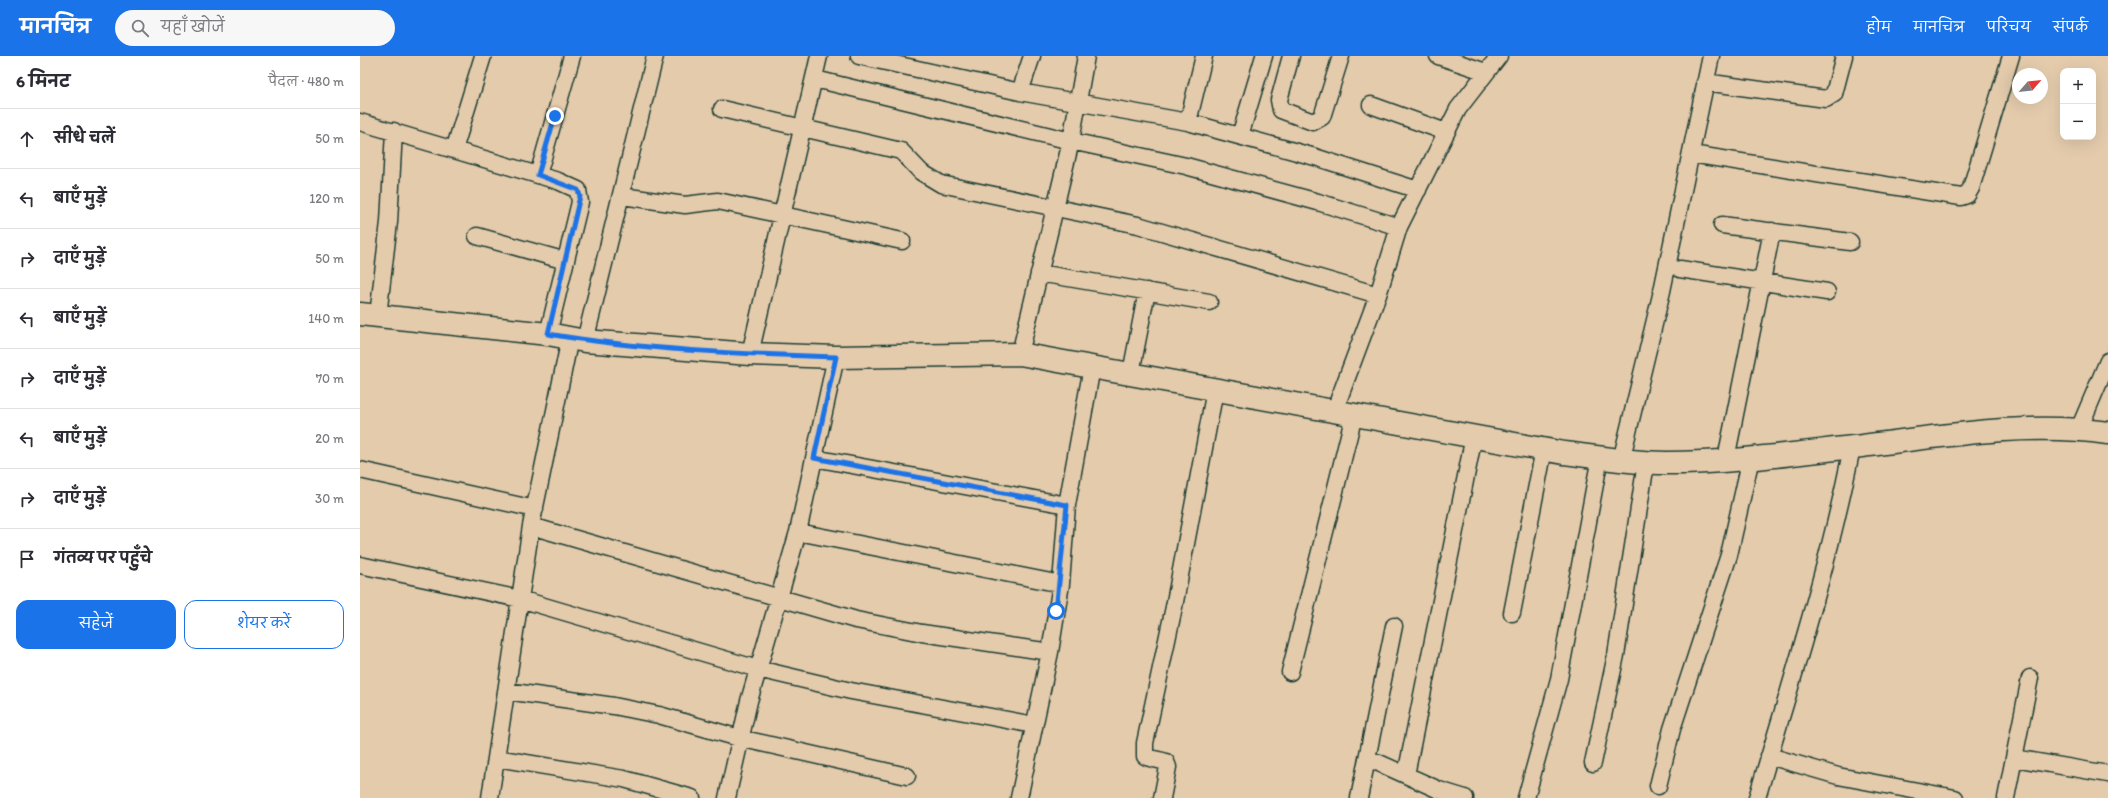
<!DOCTYPE html>
<html lang="hi">
<head>
<meta charset="utf-8">
<style>
	:root { --surface:#fff; --page:#f7f7f7; --text:#2b2b33; --muted:#7c7c81; --line:#e1e1e2; --accent:#1a73e8 }
	body { margin:0; font-family:Itim,"Playpen Sans Deva",sans-serif; background:var(--page); color:var(--text) }
	.controls { position:absolute; right:12px; top:12px; display:grid; overflow:hidden; border-radius:8px; box-shadow:0 4px 16px #0002 }
	.controls button { width:36px; height:36px; display:grid; place-items:center; padding:0; border:0; border-bottom:1px solid var(--line); background:var(--surface); color:var(--text); font:20px sans-serif }
	.compass { position:absolute; left:1652px; top:12px; width:36px; height:36px; border-radius:50%; background:var(--surface); box-shadow:0 4px 16px #0002; rotate:62deg }
	.stop { position:absolute; width:12px; height:12px; margin:-9px; border:3px solid #1a73e8; border-radius:50%; background:#fff }
	.stop.end { background:#1a73e8; border-color:#fff; box-shadow:0 1px 4px #0008 }
	.list { margin:0; padding:0; list-style:none }
	h2 { display:flex; justify-content:space-between; align-items:center; height:52px; margin:0; padding:0 16px; font-size:17px }
	h2 small { font-size:13px; font-weight:400; color:var(--muted) }
	.list li { display:grid; grid-template-columns:26px 1fr auto; gap:12px; align-items:center; box-sizing:border-box; height:60px; padding:0 16px; border-top:1px solid var(--line) }
	.list b { display:block; font-size:15px; white-space:nowrap }
	.list em { font-size:13px; font-style:normal; color:var(--muted) }
	.actions { display:flex; gap:8px; padding:12px 16px }
	.actions a { flex:1; padding:9px 0; border:1px solid var(--accent); border-radius:12px; text-align:center; font-size:14px; color:var(--accent) }
	.actions .main { background:var(--accent); color:#fff }
	.icon { flex:none; width:22px; height:22px; fill:none; stroke:currentColor; stroke-width:2; stroke-linecap:round; stroke-linejoin:round }
	.map { position:relative; flex:none; width:1748px; height:742px; overflow:hidden }
	header { display:flex; align-items:center; gap:24px; box-sizing:border-box; height:56px; padding:0 20px; background:var(--accent); color:#fff }
	header strong { font-size:19px }
	nav { display:flex; gap:22px; margin-inline-start:auto; font-size:14px }
	.search { width:280px; height:36px; background:var(--page); display:flex; align-items:center; gap:10px; box-sizing:border-box; padding:0 14px; border-radius:22px; color:var(--muted); font-size:15px }
	main { display:flex }
	aside { flex:1; background:var(--surface) }
	.map>svg:first-child { display:block }
	.lines { fill:none; stroke-linecap:round; stroke-linejoin:round }
	.street-casing { stroke:#1f3d34; stroke-width:19 }
	.secondary-casing { stroke:#1f3d34; stroke-width:25 }
	.street { stroke:#e4cbac; stroke-width:16 }
	.secondary { stroke:#e4cbac; stroke-width:22 }
	.route { stroke:#1a73e8; stroke-width:5 }
</style>
</head>
<body>
<header>
<strong>मानचित्र</strong>
<div class="search"><svg class="icon" aria-label="search" viewBox="0 0 24 24"><circle cx="10" cy="10" r="6"/><path d="M15 15l6 6"/></svg>यहाँ खोजें</div>
<nav><a>होम</a><a>मानचित्र</a><a>परिचय</a><a>संपर्क</a></nav>
</header>
<main>
<aside>
<h2>6 मिनट<small>पैदल · 480 m</small></h2>
<ul class="list">
<li><svg class="icon" aria-label="ahead" viewBox="0 0 24 24"><path d="M12 20V5M6 11l6-6 6 6"/></svg><div><b>सीधे चलें</b></div><em>50 m</em></li>
<li><svg class="icon" aria-label="left" viewBox="0 0 24 24"><path d="M17 20v-9H6M10 6l-5 5 5 5"/></svg><div><b>बाएँ मुड़ें</b></div><em>120 m</em></li>
<li><svg class="icon" aria-label="right" viewBox="0 0 24 24"><path d="M7 20v-9h11M14 6l5 5-5 5"/></svg><div><b>दाएँ मुड़ें</b></div><em>50 m</em></li>
<li><svg class="icon" aria-label="left" viewBox="0 0 24 24"><path d="M17 20v-9H6M10 6l-5 5 5 5"/></svg><div><b>बाएँ मुड़ें</b></div><em>140 m</em></li>
<li><svg class="icon" aria-label="right" viewBox="0 0 24 24"><path d="M7 20v-9h11M14 6l5 5-5 5"/></svg><div><b>दाएँ मुड़ें</b></div><em>70 m</em></li>
<li><svg class="icon" aria-label="left" viewBox="0 0 24 24"><path d="M17 20v-9H6M10 6l-5 5 5 5"/></svg><div><b>बाएँ मुड़ें</b></div><em>20 m</em></li>
<li><svg class="icon" aria-label="right" viewBox="0 0 24 24"><path d="M7 20v-9h11M14 6l5 5-5 5"/></svg><div><b>दाएँ मुड़ें</b></div><em>30 m</em></li>
<li><svg class="icon" aria-label="arrive" viewBox="0 0 24 24"><path d="M6 21V4h12l-3 4 3 4H6"/></svg><div><b>गंतव्य पर पहुँचे</b></div></li>
</ul>
<div class="actions"><a class="main">सहेजें</a><a>शेयर करें</a></div>
</aside>
<div class="map">
<svg width="1748" height="742" viewBox="0 0 1748 742">
	<rect width="100%" height="100%" fill="#e4cbac"/>
	<filter id="ink" filterUnits="userSpaceOnUse"><feTurbulence type="fractalNoise" baseFrequency=".025" numOctaves="2"/><feDisplacementMap in="SourceGraphic" scale="8" xChannelSelector="R" yChannelSelector="G"/><feConvolveMatrix kernelMatrix="1 2 1 2 8 2 1 2 1" color-interpolation-filters="sRGB"/></filter>
	<g filter="url(#ink)">
		<g class="lines">
			<g class="street-casing">
				<path id="street" d="M499 0 660 36 828 66 844 0
					M931 0 919 44 921 54 953 66 962 61 981 0
					M1078 0 1126 16
					M455 23 711 85 826 110 958 146 1039 171
					M1345 26 1466 43 1474 38 1484 0
					M660 36 672 0
					M1011 49 1086 76
					M362 53 541 95 561 116 581 128 778 169 1018 239
					M0 66 198 125 218 134 220 146 188 278
					M828 66 955 101 1058 134
					M880 80 904 0
					M94 94 123 0
					M1331 98 1601 141 1607 139 1611 132 1651 0
					M178 119 212 0
					M262 140 325 149 358 145 542 185
					M1362 169 1490 186
					M117 180 206 205
					M1320 213 1467 236
					M679 217 849 246
					M18 260 29 166 34 75
					M225 285 295 0
					M390 298 459 0
					M660 298 711 85 726 0
					M771 317 787 235
					M974 356 1018 239 1039 171 1098 53 1139 0
					M1719 373 1748 305
					M454 402 707 449
					M1366 403 1412 175
					M1261 405 1302 235 1351 0
					M0 414 175 453
					M171 470 496 564 562 577 690 596
					M438 476 701 528
					M0 509 160 543 398 613 491 635 674 669
					M1152 557 1184 393
					M930 616 994 359
					M146 635 254 650 299 659 379 682 547 720
					M1409 700 1478 720 1595 742
					M136 702 264 723 332 742
					M1008 702 1079 734 1105 742
					M1654 702 1748 718
					M1233 707 1256 599 1286 407
					M1046 719 1114 380
					M1298 730 1312 673 1369 499 1391 402
					M130 742 171 470 210 282
					M367 742 389 645 438 476 476 301
					M659 742 690 596 701 528 707 449 732 311
					M802 742 808 711 806 706C799 703 792 704 785 700V687L814 551 855 334
					M999 742 1034 570
					M1166 742 1199 623 1240 401
					M1397 742C1431 626 1469 510 1492 391
					M1646 742 1670 622"/>
			</g>
			<g class="secondary-casing">
				<path id="secondary" d="M0 258 188 278 225 285 390 298 476 301 660 298 1204 397C1238 401 1272 407 1306 407 1368 407 1431 398 1493 391 1578 381 1663 365 1748 377"/>
			</g>
			<use href="#street" class="street"/>
			<use href="#secondary" class="secondary"/>
		</g>
	</g>
	<g class="lines" filter="url(#ink)">
		<path class="route" d="M195 60 178 119 218 134 220 140 188 278C282 294 380 298 476 301L454 402 707 449 696 555"/>
	</g>
</svg>
<div class="controls">
<button>+</button>
<button>−</button>
</div>
<svg class="compass" viewBox="-18 -18 36 36"><path d="M0-13l5 13h-10z" fill="#e53935"/><path d="M0 13l5-13h-10z" fill="#7c7c81"/></svg>
<div class="stop" style="left:696px;top:555px"></div>
<div class="stop end" style="left:195px;top:60px"></div>
</div>
</main>
</body>
</html>
